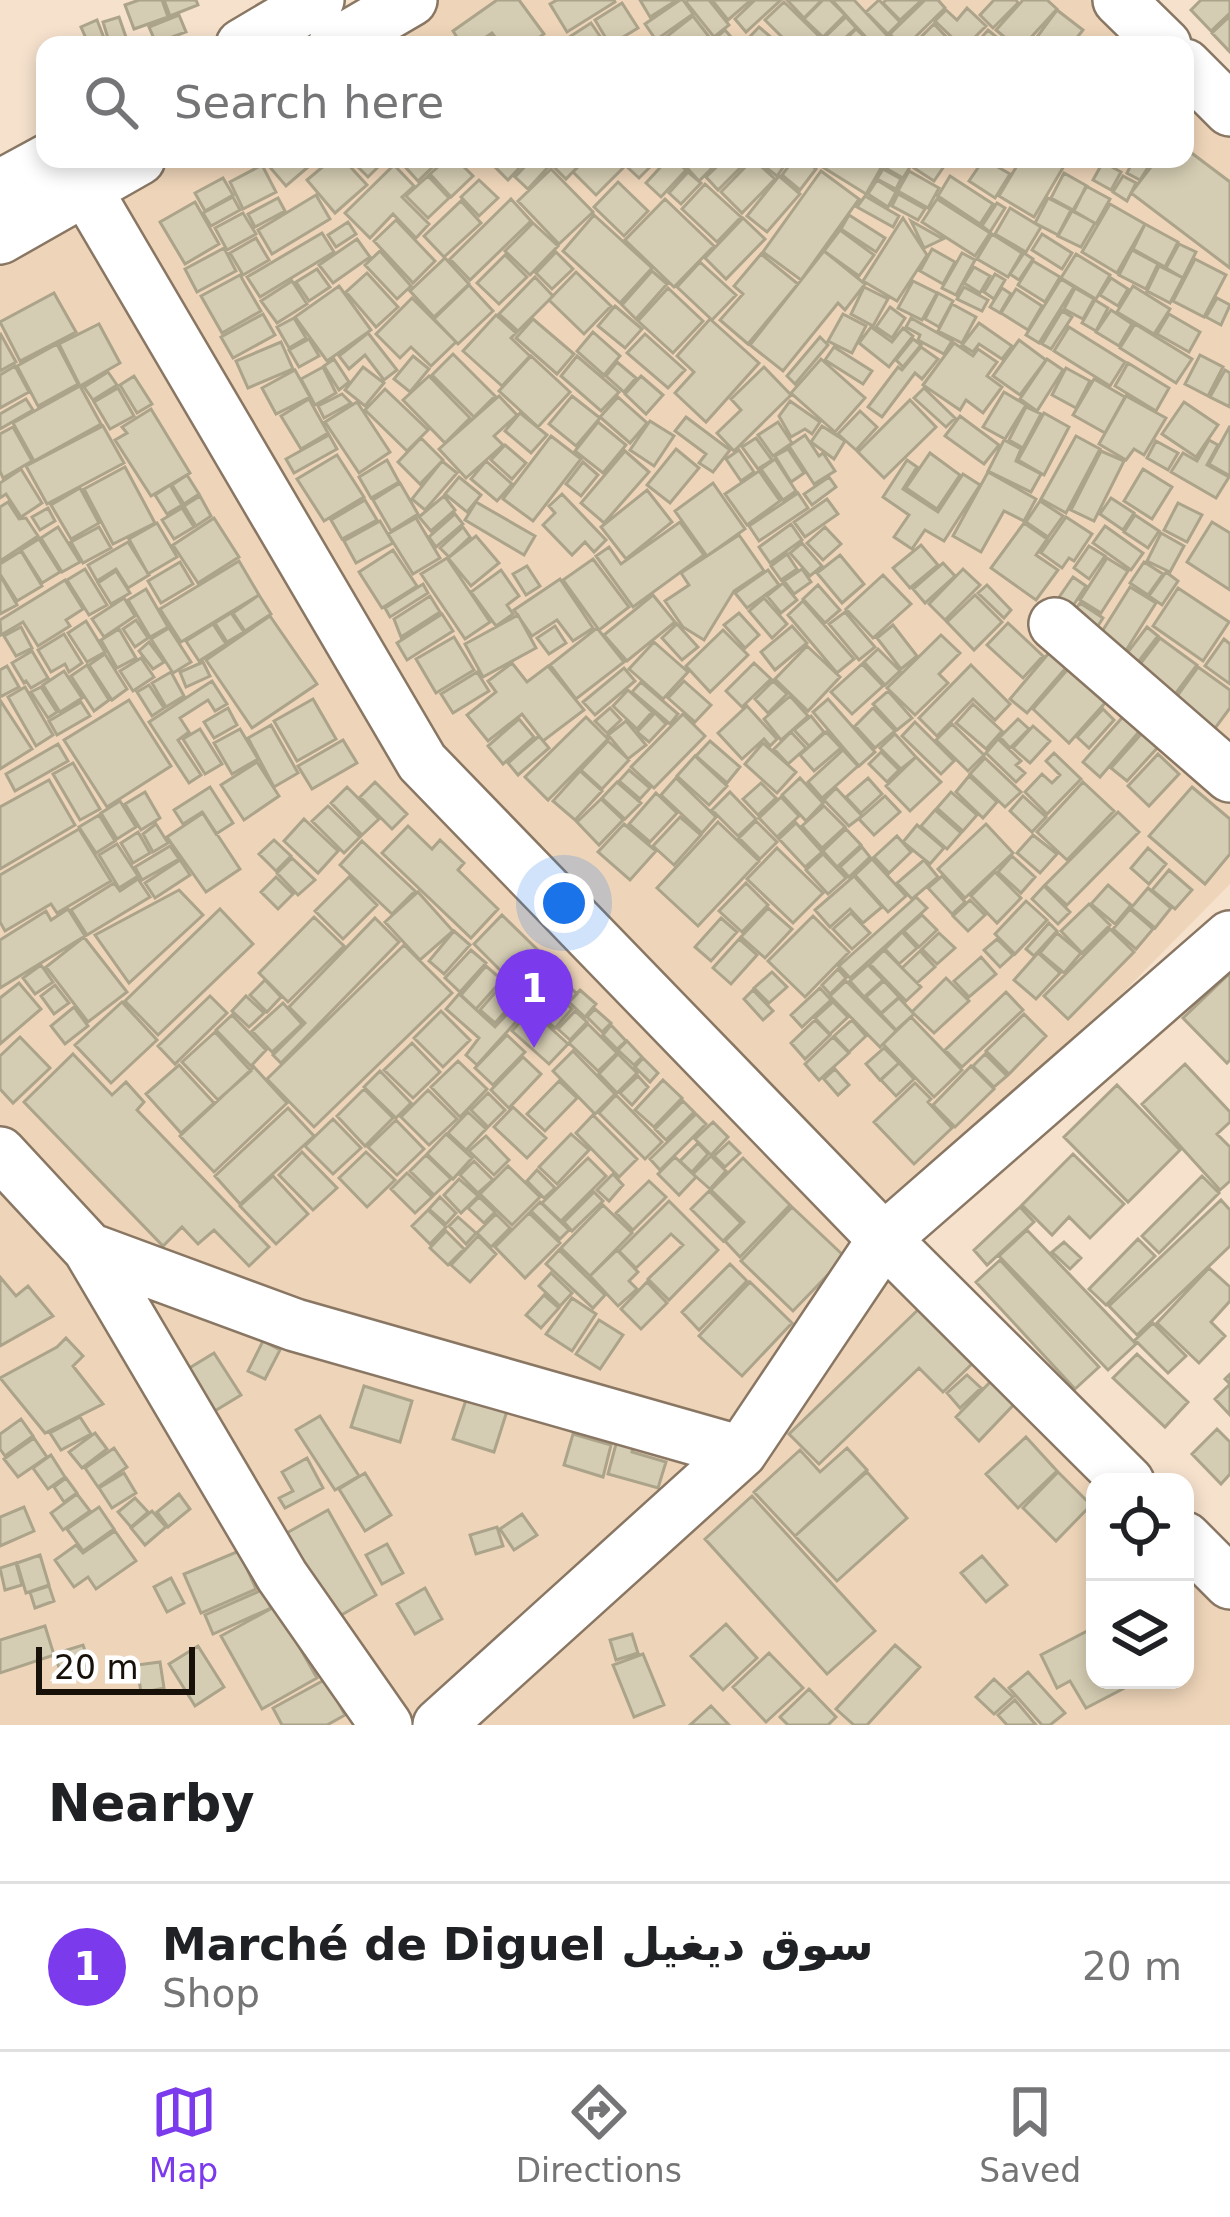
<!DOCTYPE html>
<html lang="en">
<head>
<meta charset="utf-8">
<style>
	:root { --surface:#fff; --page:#f2f2f2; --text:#202124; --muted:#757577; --line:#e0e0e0; --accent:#7c3aed }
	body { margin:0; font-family:"DejaVu Sans","Noto Naskh Arabic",sans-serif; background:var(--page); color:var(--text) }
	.controls { position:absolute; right:36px; bottom:36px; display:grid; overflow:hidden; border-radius:24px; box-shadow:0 6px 18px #0003 }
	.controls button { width:108px; height:108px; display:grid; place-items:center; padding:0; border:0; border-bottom:3px solid var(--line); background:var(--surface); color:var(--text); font:60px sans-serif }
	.scale { position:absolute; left:36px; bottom:30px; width:159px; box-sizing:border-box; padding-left:12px; border:6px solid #171109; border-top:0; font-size:33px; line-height:42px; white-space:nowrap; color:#171109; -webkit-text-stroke:9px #fff; paint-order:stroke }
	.you { position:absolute; left:564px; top:903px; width:42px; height:42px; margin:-30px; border:9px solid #fff; border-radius:50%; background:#1a73e8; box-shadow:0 0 0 18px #1a73e833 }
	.badge { display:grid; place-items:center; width:78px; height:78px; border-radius:50%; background:var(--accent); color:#fff; font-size:39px; font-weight:700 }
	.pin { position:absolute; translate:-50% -99px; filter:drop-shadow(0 3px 6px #0008) }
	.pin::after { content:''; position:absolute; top:63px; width:42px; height:36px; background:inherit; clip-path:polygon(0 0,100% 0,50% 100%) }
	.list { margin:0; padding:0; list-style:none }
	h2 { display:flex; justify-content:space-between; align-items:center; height:156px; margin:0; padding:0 48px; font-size:51px }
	h2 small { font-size:39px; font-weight:400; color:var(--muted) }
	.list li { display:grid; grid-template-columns:78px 1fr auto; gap:36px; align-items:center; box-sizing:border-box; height:168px; padding:0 48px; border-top:3px solid var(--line) }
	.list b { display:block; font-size:45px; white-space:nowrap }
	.list p { margin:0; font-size:39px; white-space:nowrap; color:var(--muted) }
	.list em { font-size:39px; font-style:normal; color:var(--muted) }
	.icon { flex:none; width:66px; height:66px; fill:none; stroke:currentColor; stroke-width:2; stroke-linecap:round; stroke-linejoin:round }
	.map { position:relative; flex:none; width:1230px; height:1725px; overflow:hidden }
	.search { position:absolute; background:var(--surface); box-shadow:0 6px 18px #0003; left:36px; right:36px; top:36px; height:132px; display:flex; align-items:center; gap:30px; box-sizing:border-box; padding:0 42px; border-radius:24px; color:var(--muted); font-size:45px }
	.sheet { height:324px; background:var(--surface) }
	nav { display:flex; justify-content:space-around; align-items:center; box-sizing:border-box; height:168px; border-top:3px solid var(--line); background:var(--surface); font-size:33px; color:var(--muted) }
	nav a { display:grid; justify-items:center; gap:6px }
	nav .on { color:var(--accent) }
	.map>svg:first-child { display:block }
	.built { fill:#eed5b9 }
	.building { fill:#d5cdb3; stroke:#aba38a; stroke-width:3 }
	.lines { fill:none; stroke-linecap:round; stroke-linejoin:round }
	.minor-casing { stroke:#897764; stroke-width:56 }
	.minor { stroke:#fff; stroke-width:51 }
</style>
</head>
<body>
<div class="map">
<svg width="1230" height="1725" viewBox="0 0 1230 1725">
	<rect width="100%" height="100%" fill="#f5e1cc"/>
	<path class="built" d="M409 0H1114L1157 45H333Z
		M1185 74 1230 121V884L906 1213 1095 1482V1680H1185V1521L1230 1568V1725H0V242L140 159H1185Z"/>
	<path class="building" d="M139 0H162L168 17 134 29 125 5Z
		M164 0H196L198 5 170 16Z
		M497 0H519L544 34 528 45H501L492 33 474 45H462L453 31Z
		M557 0H614L615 2 567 32 550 4Z
		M640 0H677L650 17Z
		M680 0H683L693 14 656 40 645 24Z
		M688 0H709L729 25 714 37 686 2Z
		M712 0H751L728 20Z
		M755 0H781L746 32 735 19Z
		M787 0H822L804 18Z
		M823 0H830L845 15 823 37 804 19Z
		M832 0H854L896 45H873Z
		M879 0 900 22 888 34 866 12Z
		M886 0H922L900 20 883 3Z
		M925 0H938L945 8 907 45H900L890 34Z
		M994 0H1016L1018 3 993 28 980 15Z
		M1023 0H1047L1057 9 1024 45H1014L996 30Z
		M1201 0H1230V13L1211 31 1191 10Z
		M784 2 826 43 824 45H790L765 20Z
		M622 3 638 28 610 45 595 20Z
		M967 8 986 26 967 45H960L935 21 946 10 957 20Z
		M1057 10 1083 30 1071 45H1031Z
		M179 15 186 32 156 43 149 27Z
		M693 16 710 38 700 45 657 44Z
		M1230 16V52L1212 33Z
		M119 17 127 40 110 45 103 22Z
		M846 17 856 28 837 45H829L823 39Z
		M97 20 106 43 89 45 81 27Z
		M591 23 606 45H561L560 43Z
		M934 24 954 45H913Z
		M759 27 780 45H742Z
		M856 29 869 41 865 45H840Z
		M725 30 738 45H708Z
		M988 30 1006 45H975Z
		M1185 148 1230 182V268L1131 193 1157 159H1185Z
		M275 159H301L308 167 286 186 268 165Z
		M332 159H343L367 185 335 213 307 180Z
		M350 159H386L368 177Z
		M398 159H441L418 181Z
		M447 159H456L473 176 451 197 430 174Z
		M503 159H517L522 165 508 180 495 167Z
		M532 159H541L549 166 528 189 515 177Z
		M546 159H585L566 179Z
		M586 159H616L624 167 596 195 573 172Z
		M629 159H658L639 178 624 164Z
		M668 159H674L686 170 661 197 646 183Z
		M679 159H721L699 181Z
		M725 159H741L745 163 718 190 706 177Z
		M753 159 775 179 742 213 721 192Z
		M755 159H789L777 176Z
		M794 159H804L816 169 800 190 782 175Z
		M826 159H867L881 168 866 194 821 166Z
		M880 159H915L903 178 877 163Z
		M919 159H949L934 181 914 168Z
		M984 159 1010 174 995 198 969 181Z
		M1021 159H1068L1034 217 999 196Z
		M1134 159H1142L1150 164 1140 180 1127 173Z
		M1103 162 1121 172 1111 190 1093 180Z
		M262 165 276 192 243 209 230 182Z
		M394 165 414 186 402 197 429 224 416 238 393 214 370 238 345 213Z
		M551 169 593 212 559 244 518 201Z
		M883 169 901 179 896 189 877 179Z
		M821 171 859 199 801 280 763 252Z
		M909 171 939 188 928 208 898 191Z
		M688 172 701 183 681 204 669 193Z
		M1064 173 1087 186 1073 210 1051 198Z
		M428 176 449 198 428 218 406 196Z
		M779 176 800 194 767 232 747 216Z
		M950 176 993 204 980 224 938 196Z
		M1123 176 1136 183 1127 201 1113 192Z
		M223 178 233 195 205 211 195 193Z
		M479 180 498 198 479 216 461 197Z
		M877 180 896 192 888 207 868 194Z
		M618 182 648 211 624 236 594 207Z
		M705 184 741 217 717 242 682 209Z
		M1086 186 1110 199 1096 224 1074 211Z
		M898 194 925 209 918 220 892 206Z
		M316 195 330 219 272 254 258 230Z
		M865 196 899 216 893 227 857 207Z
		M233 197 240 210 211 226 203 213Z
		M278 198 285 211 255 227 248 214Z
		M1048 198 1071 210 1058 235 1035 223Z
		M511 199 531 221 470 280 450 259Z
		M665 199 714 246 674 287 625 240Z
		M937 199 990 233 975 256 922 222Z
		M461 201 481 223 444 257 424 236Z
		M195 202 219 244 185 264 160 222Z
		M997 203 1005 208 990 232 982 226Z
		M1110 204 1145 224 1117 273 1082 252Z
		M1010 208 1041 227 1026 252 995 234Z
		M1072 211 1095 223 1081 247 1058 236Z
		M243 213 256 234 227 250 215 228Z
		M594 215 652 268 620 303 563 251Z
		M849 215 885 238 876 252 841 229Z
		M743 218 765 239 726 279 705 258Z
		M903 218 927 255 897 301 863 281Z
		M396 220 435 261 413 283 374 241Z
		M911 221 943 239 924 248Z
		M348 222 356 234 336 247 328 235Z
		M533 223 558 246 530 275 505 251Z
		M1145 224 1178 242 1165 267 1133 249Z
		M840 230 874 255 859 276 824 251Z
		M322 233 334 252 260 297 247 277Z
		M992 234 1022 253 1008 277 977 259Z
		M1042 234 1072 253 1062 269 1032 250Z
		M256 238 269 260 243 275 230 253Z
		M357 239 370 257 333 283 319 265Z
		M1179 244 1196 252 1183 278 1166 268Z
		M224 248 236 271 197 292 185 269Z
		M932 249 955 262 943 284 920 271Z
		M1132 250 1158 264 1146 289 1119 275Z
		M380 251 411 286 397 299 365 265Z
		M824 251 865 284 845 310 838 303 783 371 750 345Z
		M556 252 573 269 552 289 536 273Z
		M962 253 975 260 956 295 942 288Z
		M1024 253 1033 259 1019 280 1010 274Z
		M761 254 798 284 748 344 720 320 743 294 734 286Z
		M1076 254 1110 275 1096 299 1061 278Z
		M505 255 527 277 499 304 477 283Z
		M445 258 469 284 434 317 410 291Z
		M1195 259 1226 275 1204 317 1173 301Z
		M1033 261 1060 277 1045 302 1018 285Z
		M700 262 736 295 712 320 677 287Z
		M1159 266 1183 278 1170 303 1147 291Z
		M974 267 990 276 980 293 964 283Z
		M317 269 330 287 309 301 296 282Z
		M652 271 667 284 636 319 622 305Z
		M576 272 611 306 584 334 549 300Z
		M367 273 398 307 376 327 346 292Z
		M995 274 1005 280 994 299 984 292Z
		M240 275 261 311 222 333 201 296Z
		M535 277 553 296 518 331 499 314Z
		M1111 278 1128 289 1118 306 1100 295Z
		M1061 279 1074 287 1039 343 1026 335Z
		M292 281 307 304 277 323 261 301Z
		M913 281 937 293 922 320 898 308Z
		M469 285 493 311 458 344 434 319Z
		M339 286 371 330 327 361 295 317Z
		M1133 286 1170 309 1154 334 1117 312Z
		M864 287 888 299 873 326 851 314Z
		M964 287 988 300 982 311 957 299Z
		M668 288 703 321 673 353 638 321Z
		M1002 288 1011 294 1000 313 990 307Z
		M1075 288 1094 299 1083 319 1064 309Z
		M1016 289 1042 306 1028 330 1001 313Z
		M54 293 76 332 20 361 0 322Z
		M938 293 953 301 939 327 925 319Z
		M412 298 456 342 431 366 411 347 400 358 376 334Z
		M1217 298 1230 305 1221 325 1206 317Z
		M1095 300 1108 308 1096 331 1082 323Z
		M952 304 976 317 962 343 938 331Z
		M615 306 642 329 625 348 598 326Z
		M890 307 905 318 892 338 876 327Z
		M1111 310 1132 324 1119 346 1096 332Z
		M1062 311 1072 317 1051 349 1042 344Z
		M263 314 275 335 233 358 221 337Z
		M843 314 866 326 852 353 828 341Z
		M1169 314 1200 332 1189 352 1157 334Z
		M496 315 516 333 511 338 530 356 502 386 463 351Z
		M294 318 306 338 289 348 277 327Z
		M911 318 952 341 944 354 918 340 920 335 906 327Z
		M533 319 574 354 557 374 516 338Z
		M710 319 759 363 706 422 675 393 694 372 677 356Z
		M979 323 1012 346 1002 359 979 344 973 352 962 345Z
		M99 324 120 363 80 386 59 344Z
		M1135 324 1192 359 1176 383 1120 348Z
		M871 327 892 342 903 328 913 336 889 367 859 343Z
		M1069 327 1125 362 1110 386 1054 351Z
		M593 332 620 356 604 375 577 351Z
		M0 333 16 362 0 371Z
		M368 333 397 370 384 380 365 355 349 369 339 356Z
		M645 334 685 370 668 388 627 353Z
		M820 337 828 345 795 384 787 376Z
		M309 339 319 356 299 367 289 350Z
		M913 339 921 345 903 367 896 360Z
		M1019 340 1046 360 1020 395 993 376Z
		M281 342 293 369 248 388 236 361Z
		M954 343 973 356 978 349 997 362 987 376 1002 387 983 413 966 400 960 410 923 385Z
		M57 344 78 384 38 406 17 366Z
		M834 347 872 371 863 384 825 360Z
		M921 347 938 359 922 379 915 373 882 417 868 407 898 367 902 370Z
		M453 354 495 396 474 417 432 375Z
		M1200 355 1223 367 1208 396 1185 384Z
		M413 356 429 369 410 392 394 379Z
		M531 356 570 392 538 427 499 391Z
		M577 356 619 392 601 411 561 376Z
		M334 359 349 382 339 390 324 366Z
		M821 359 865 398 835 432 791 393Z
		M1047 359 1063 370 1037 411 1020 399Z
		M617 362 636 378 624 392 606 376Z
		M1128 363 1169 388 1156 411 1115 386Z
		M15 366 29 392 0 408V375Z
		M323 367 336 393 315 405 301 379Z
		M363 367 384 383 365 406 345 390Z
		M764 367 791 395 734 451 717 433 741 410 731 399Z
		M1066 368 1090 381 1076 408 1052 395Z
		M295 370 310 397 276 414 262 388Z
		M1225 370 1230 373V407L1210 397Z
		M108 372 117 385 93 400 84 387Z
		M134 376 152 404 137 413 120 385Z
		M429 376 470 418 445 443 403 400Z
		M641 376 663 395 646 414 625 394Z
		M1094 379 1125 397 1105 433 1073 415Z
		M80 386 101 424 34 461 13 423Z
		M118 388 134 416 110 429 94 402Z
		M924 388 955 418 946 427 914 398Z
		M385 389 428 430 407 451 365 410Z
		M1004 392 1026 405 1005 439 983 427Z
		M342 394 351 403 324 418 318 406Z
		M499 396 517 415 494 436 503 445 466 478 439 449Z
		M572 396 600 418 576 446 549 424Z
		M1126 396 1166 418 1144 455 1134 449 1126 460 1099 444Z
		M618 397 647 423 630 443 600 417Z
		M26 399 33 410 0 429V414Z
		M309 399 328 433 301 449 281 416Z
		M910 400 936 427 884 478 858 452Z
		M790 401 820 422 812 434 805 429 791 437 779 416Z
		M357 402 390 452 359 473 325 422Z
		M1184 402 1218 425 1196 457 1162 434Z
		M1026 407 1041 414 1023 448 1009 440Z
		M151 409 190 473 151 496 115 440 127 433 122 427Z
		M860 411 877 427 856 450 838 434Z
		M520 413 547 435 531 453 505 431Z
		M1044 413 1069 427 1044 475 1018 460Z
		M960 416 999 445 984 464 945 436Z
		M686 417 730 450 713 472 699 463 706 454 675 431Z
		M650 421 674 436 654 466 630 450Z
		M598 422 626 445 603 473 575 451Z
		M778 422 792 443 773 456 758 435Z
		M103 426 124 463 47 504 26 466Z
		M822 426 845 441 834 459 811 442Z
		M1230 426V476L1209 464Z
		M13 427 32 461 3 478 0 471V434Z
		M329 435 337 449 294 473 286 459Z
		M805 435 819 456 823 453 835 471 814 484 789 446Z
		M551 436 581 459 533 521 503 499Z
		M1076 436 1100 449 1066 513 1041 499Z
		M421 438 443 460 420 484 398 462Z
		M756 438 772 460 758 469 742 447Z
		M1004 440 1021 449 1016 461 1041 474 1031 492 988 471Z
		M1209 440 1218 445 1207 465 1229 477 1216 498 1171 472 1183 453 1197 461Z
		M1156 441 1178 453 1168 470 1147 458Z
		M505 445 526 463 512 479 491 460Z
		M676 449 699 468 670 503 647 485Z
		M788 449 804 473 791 482 775 456Z
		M739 450 754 472 741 481 726 459Z
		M625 451 649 472 604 523 581 503Z
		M1101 451 1124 461 1094 521 1071 510Z
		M930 453 960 475 937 509 906 488Z
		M337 455 364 497 324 521 297 479Z
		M775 459 796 491 783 500 761 469Z
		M387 460 399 482 371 498 359 477Z
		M907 460 917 467 903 489 938 512 963 474 980 485 944 541 925 530 912 549 894 537 909 515 883 497Z
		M442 461 457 473 425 510 412 499Z
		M486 461 512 484 497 501 471 479Z
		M583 462 598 475 581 496 566 484Z
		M125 467 155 523 113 544 84 489Z
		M21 469 42 503 21 517 6 494 0 498V483Z
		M1143 469 1172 487 1152 519 1124 501Z
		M759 471 780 501 747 525 725 494Z
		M988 472 1036 499 1024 521 1004 511 981 552 953 536Z
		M187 475 199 494 184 504 172 485Z
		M459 477 481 495 467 512 445 494Z
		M829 477 836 487 812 505 804 494Z
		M400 483 418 514 391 531 373 500Z
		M713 483 745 529 707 556 675 511Z
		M170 485 182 505 167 514 155 495Z
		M80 488 99 523 71 539 51 505Z
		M647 490 672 522 626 559 601 527Z
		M798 493 808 508 759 541 749 526Z
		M562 494 606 540 594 552 585 542 572 555 543 525 555 513 549 506Z
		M200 496 211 516 196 526 184 506Z
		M444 496 455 510 431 531 419 517Z
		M1111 498 1134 513 1123 530 1100 514Z
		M827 499 838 514 805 537 794 522Z
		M365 500 377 520 342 539 331 520Z
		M1040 501 1063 516 1048 537 1026 522Z
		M8 502 19 519 26 518 38 536 0 561V507Z
		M476 502 535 536 524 555 465 520Z
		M1178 503 1202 515 1187 542 1164 530Z
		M48 508 55 521 40 530 32 517Z
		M182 508 194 527 174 539 162 520Z
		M455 514 463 524 436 547 429 537Z
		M1135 515 1159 531 1148 548 1124 532Z
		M1066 517 1092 534 1074 561 1069 558 1062 568 1041 553Z
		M214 518 239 557 198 583 173 545Z
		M416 518 440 558 413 574 388 534Z
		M380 521 393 543 356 563 344 541Z
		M680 522 704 555 633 607 596 556 609 547 621 564Z
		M1212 522 1230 533V590L1187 562Z
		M157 523 177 557 148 574 129 539Z
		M1024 523 1047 539 1036 555 1058 570 1036 600 991 568Z
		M791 524 802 540 770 563 759 547Z
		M1105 526 1143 553 1131 570 1093 543Z
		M58 527 80 562 62 572 41 538Z
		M99 527 111 548 83 563 71 542Z
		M463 527 470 537 449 557 440 548Z
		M825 527 841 544 823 560 807 543Z
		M1161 533 1184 546 1170 572 1147 561Z
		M739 535 764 571 734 591 704 640 683 627 665 601 689 585 681 573Z
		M476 536 499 563 471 586 448 558Z
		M39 539 60 572 42 583 21 550Z
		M128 542 149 575 128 588 116 569 97 581 88 565Z
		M802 543 822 566 810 576 790 553Z
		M921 545 938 565 910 588 893 568Z
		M1089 546 1105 556 1089 579 1074 568Z
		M393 550 417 586 382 608 359 572Z
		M21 551 42 586 17 601 0 574V564Z
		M787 554 797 569 781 580 771 566Z
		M840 555 864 584 842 603 817 573Z
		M447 558 490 622 465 639 421 574Z
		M1107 558 1128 571 1101 613 1080 600Z
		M593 559 629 607 599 630 563 580Z
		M239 561 259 595 181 642 160 609Z
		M180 562 193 584 161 603 148 581Z
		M1144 562 1163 574 1148 595 1130 583Z
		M943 563 955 576 925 603 913 589Z
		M527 566 540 586 526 595 513 574Z
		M85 569 107 605 89 615 67 580Z
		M802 569 811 582 794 594 784 581Z
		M963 569 980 585 945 620 929 604Z
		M501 570 519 596 507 605 513 614 496 626 471 592Z
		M768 570 779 585 747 608 735 593Z
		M116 571 130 593 111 604 98 583Z
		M1166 572 1178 581 1162 605 1149 596Z
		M0 575 17 605 0 614Z
		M883 575 911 604 873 638 846 609Z
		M1073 577 1086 586 1067 615 1053 606Z
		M560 579 593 628 573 641 557 620 532 636 514 610Z
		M65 580 83 609 66 620 70 626 38 646 23 622 1 635 0 620Z
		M783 583 797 600 781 613 767 596Z
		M423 584 428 593 390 617 385 608Z
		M818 585 840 610 825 623 803 599Z
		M987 585 1011 610 1004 618 978 593Z
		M1130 587 1156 603 1118 663 1098 638Z
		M1178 588 1229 622 1203 661 1153 626Z
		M146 589 168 627 150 637 128 600Z
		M259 595 271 614 245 631 233 613Z
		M653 595 675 622 627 661 604 635Z
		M975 595 1002 622 974 650 947 622Z
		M430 596 440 612 401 637 394 619Z
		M124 598 135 616 104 637 92 619Z
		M764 598 787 624 772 638 749 611Z
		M803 601 854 659 837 673 788 615Z
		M1080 603 1103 618 1092 635 1068 620Z
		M845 612 875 647 859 660 829 624Z
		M231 613 244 632 227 642 215 623Z
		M739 613 759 635 745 648 724 625Z
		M442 614 453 631 407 660 397 643Z
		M518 615 536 648 483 677 465 644Z
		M270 616 317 684 252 728 206 660Z
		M136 620 148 638 135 647 123 629Z
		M86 621 105 652 87 662 68 633Z
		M1008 623 1043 656 1023 678 987 645Z
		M213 624 226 644 199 661 186 641Z
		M677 624 698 647 682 660 662 638Z
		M893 625 917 656 901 669 877 638Z
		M555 626 566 643 549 654 537 638Z
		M792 626 807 643 775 670 761 652Z
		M21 627 32 648 16 656 4 636Z
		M1147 627 1158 636 1132 670 1121 661Z
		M169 628 191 662 173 673 151 639Z
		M597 628 624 662 576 699 550 665Z
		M119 629 136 658 117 668 101 640Z
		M723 630 748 655 710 692 686 666Z
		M64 634 82 663 69 672 65 664 51 672 38 650Z
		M941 635 960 653 939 674 948 683 915 715 887 688Z
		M454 637 474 670 436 693 416 659Z
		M1160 638 1197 665 1170 701 1134 672Z
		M1224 639 1230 644V684L1205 666Z
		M149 642 164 662 153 669 139 651Z
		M654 642 688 672 663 699 629 669Z
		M807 646 840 677 808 711 775 679Z
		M1054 647 1071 662 1027 713 1010 699Z
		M878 649 900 671 885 685 864 662Z
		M32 651 48 678 31 688 26 681 24 683 12 663Z
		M105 654 127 689 112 700 89 665Z
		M141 658 154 677 133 691 120 671Z
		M203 662 210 676 186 687 180 672Z
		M512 663 527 682 548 666 584 710 543 741 522 714 488 741 467 715 496 692 488 681Z
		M754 663 771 679 742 707 726 691Z
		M862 664 883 686 852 714 831 692Z
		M87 665 109 700 94 711 71 676Z
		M971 665 1010 704 995 720 973 699 937 736 919 718Z
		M7 666 19 687 0 697V670Z
		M1198 667 1230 690V708L1213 731 1172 703Z
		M624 668 635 681 595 715 583 702Z
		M1068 669 1105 703 1069 743 1033 709Z
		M64 671 82 698 60 712 43 685Z
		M171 672 184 696 166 707 152 683Z
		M477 672 489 691 453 713 441 694Z
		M212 681 227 704 215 711 208 700 180 718 189 732 178 740 201 775 189 783 149 722Z
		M684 681 711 705 695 722 668 698Z
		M773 681 787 694 768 713 755 699Z
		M641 682 678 714 670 724 632 692Z
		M149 685 164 708 152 716 137 692Z
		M25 687 53 735 36 746 8 697Z
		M41 687 57 712 48 718 31 692Z
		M628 690 652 712 637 729 613 706Z
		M888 691 912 718 897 730 873 704Z
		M790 696 808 716 781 740 764 719Z
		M313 699 336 739 297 761 274 721Z
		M828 699 875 752 859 766 813 712Z
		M0 700 32 749 0 769Z
		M129 700 171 766 107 807 64 740Z
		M81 702 90 716 57 735 49 721Z
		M973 704 1002 731 986 749 956 723Z
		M747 706 777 739 770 746 764 739 742 759 718 733Z
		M228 708 237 725 214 738 204 722Z
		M610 708 621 720 607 733 595 721Z
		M873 708 895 731 875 748 855 726Z
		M1103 709 1114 720 1089 748 1077 737Z
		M1128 711 1144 726 1100 777 1083 762Z
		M655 713 666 724 649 742 637 732Z
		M683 714 705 736 654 788 631 767Z
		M811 716 824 732 809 746 794 730Z
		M586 717 608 739 548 800 525 777Z
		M519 719 534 737 503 764 488 746Z
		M1018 719 1029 729 1010 748 1000 737Z
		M626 721 646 745 628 759 608 735Z
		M915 722 954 761 941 774 902 736Z
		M952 724 984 755 968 771 936 740Z
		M271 725 298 773 274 787 248 738Z
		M1033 726 1050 741 1030 763 1013 748Z
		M200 729 222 764 205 774 183 739Z
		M240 729 258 759 232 774 214 743Z
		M791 732 806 748 788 764 774 749Z
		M826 732 841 748 814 771 800 755Z
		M1143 732 1159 746 1127 781 1111 768Z
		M895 734 916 757 901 769 880 748Z
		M539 736 549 748 518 775 508 763Z
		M998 739 1021 761 1016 765 1025 773 1016 782 986 753Z
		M343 740 357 763 312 789 298 766Z
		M608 741 629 760 602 789 581 770Z
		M710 741 740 767 727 783 696 756Z
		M763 743 796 772 777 793 745 764Z
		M58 744 68 761 15 791 6 774Z
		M843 750 858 766 822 798 808 782Z
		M881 752 899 770 887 782 869 764Z
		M1054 753 1081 779 1047 814 1025 792 1042 774 1052 783 1060 775 1046 761Z
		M1158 754 1179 774 1149 806 1128 786Z
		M695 756 727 786 709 805 677 776Z
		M916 757 941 782 910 811 886 786Z
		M985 758 1021 792 1005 807 970 774Z
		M257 762 279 796 244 820 221 785Z
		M73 763 100 809 80 820 53 774Z
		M629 770 650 788 640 799 619 781Z
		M580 771 602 791 575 820 553 801Z
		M969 776 997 802 983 818 956 792Z
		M676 778 716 817 702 833 661 795Z
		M800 778 823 803 806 821 782 795Z
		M868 778 882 794 861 813 846 797Z
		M49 780 75 825 0 869V807Z
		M375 782 407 814 392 829 360 797Z
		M617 782 641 803 625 819 602 798Z
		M1083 782 1114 811 1067 860 1037 832Z
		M761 783 776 798 758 815 743 799Z
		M210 787 233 823 216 834 202 812 183 824 174 810Z
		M347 787 379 819 362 835 331 803Z
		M1192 787 1230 819V854L1205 884 1149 836Z
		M836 788 862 816 849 826 824 800Z
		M145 792 160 818 141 830 125 804Z
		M730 792 756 819 738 836 712 810Z
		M951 792 977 815 963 831 937 808Z
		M656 793 677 813 650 842 629 824Z
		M885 796 900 812 874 835 859 819Z
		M1023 796 1046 817 1032 832 1010 811Z
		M781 797 799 816 777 837 759 818Z
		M601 799 623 820 599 845 577 822Z
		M120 801 136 827 117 839 101 813Z
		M328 806 360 837 344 853 312 821Z
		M824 806 845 827 822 848 802 826Z
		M935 810 961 833 947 849 921 826Z
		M1118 812 1139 832 1067 905 1045 885Z
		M203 813 240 869 206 892 167 837Z
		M99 815 115 841 96 853 79 827Z
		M680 817 701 835 674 865 653 846Z
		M304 819 338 851 318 873 284 841Z
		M756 821 777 842 760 859 739 838Z
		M718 822 759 861 698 926 657 888Z
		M796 823 822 852 805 867 779 839Z
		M156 824 168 843 153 852 143 834Z
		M624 824 656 851 630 880 598 852Z
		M986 824 1013 853 965 898 938 869Z
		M917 825 944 848 930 864 903 842Z
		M408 826 432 849 440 840 464 863 458 870 498 909 471 938 382 853Z
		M79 829 111 881 57 913 51 904 5 931 0 922V875Z
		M846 829 861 845 837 867 823 851Z
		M138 832 150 853 133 863 121 843Z
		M1033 835 1057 854 1040 873 1017 853Z
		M897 836 911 852 889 873 874 857Z
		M274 840 291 856 276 871 259 854Z
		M362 841 415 891 392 914 340 865Z
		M117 844 138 876 119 888 99 855Z
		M170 846 179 859 142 880 135 867Z
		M862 847 870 857 849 877 840 867Z
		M777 848 823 893 793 923 747 879Z
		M1148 848 1166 864 1149 884 1131 868Z
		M823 854 846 878 828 894 806 870Z
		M1012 856 1035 877 1021 893 998 872Z
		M292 858 315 880 298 895 277 873Z
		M872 859 906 896 888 912 855 875Z
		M180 860 190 875 155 898 145 883Z
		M924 860 938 877 912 899 897 883Z
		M1169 870 1192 890 1175 909 1152 890Z
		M995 872 1021 898 997 923 971 896Z
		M854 876 882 907 863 923 850 909 830 927 815 910Z
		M942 876 965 902 952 914 928 888Z
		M276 877 293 894 278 909 261 892Z
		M349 877 377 905 343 939 315 911Z
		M138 879 150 897 87 935 71 910 114 883 120 891Z
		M746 883 768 905 742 932 719 911Z
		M1108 885 1131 905 1115 924 1091 904Z
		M1044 886 1070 912 1058 924 1032 899Z
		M1148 888 1171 908 1155 928 1131 908Z
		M179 890 203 915 129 983 95 935Z
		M418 892 453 931 420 960 385 922Z
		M916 897 927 908 850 978 839 966Z
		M970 900 985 915 968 931 953 916Z
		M1026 901 1047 920 1015 954 995 934Z
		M1089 904 1110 925 1082 953 1061 931Z
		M768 908 792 929 765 958 741 937Z
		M68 909 85 936 0 988V940L46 911 51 920Z
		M220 909 253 944 158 1035 125 1001Z
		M1130 909 1153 929 1136 949 1113 929Z
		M851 913 870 933 852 949 833 929Z
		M502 915 545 957 516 986 474 944Z
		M922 915 937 930 919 947 904 931Z
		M813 916 849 952 805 997 768 961Z
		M314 917 344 946 288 1002 259 973Z
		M375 918 399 942 281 1063 273 1055 305 1023 289 1007Z
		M721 918 737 932 711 961 695 947Z
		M1049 923 1057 931 1034 956 1026 949Z
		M1110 929 1134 952 1068 1019 1044 996Z
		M454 931 470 945 444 974 429 961Z
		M902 932 917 948 899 964 885 949Z
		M939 933 955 948 937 964 922 949Z
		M1057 933 1081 953 1064 973 1040 953Z
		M84 937 127 992 88 1022 46 967Z
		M739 939 757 955 731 984 713 968Z
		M997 939 1013 955 1000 967 984 950Z
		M404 945 452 993 314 1127 267 1079Z
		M471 950 486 963 460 992 445 978Z
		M884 950 921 987 906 1001 870 964Z
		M920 951 935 967 917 983 902 968Z
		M1038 953 1060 973 1036 999 1014 980Z
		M981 957 996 974 969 997 954 981Z
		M545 959 561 973 535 1001 520 988Z
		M41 965 53 982 35 994 23 978Z
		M868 965 883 980 864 997 850 981Z
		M486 966 502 980 476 1009 461 995Z
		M838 969 846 978 830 994 822 985Z
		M772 972 787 987 769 1003 754 988Z
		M1230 973V1060L1227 1063 1183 1018Z
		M946 978 969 1001 934 1033 912 1012Z
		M562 979 577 994 569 1002 553 987Z
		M265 980 281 997 267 1012 250 995Z
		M505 981 521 994 495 1023 480 1010Z
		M846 981 896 1031 880 1047 830 996Z
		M884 981 899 997 881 1013 866 997Z
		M19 983 41 1009 0 1044V998Z
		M55 985 69 1003 54 1014 41 996Z
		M820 988 831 1000 802 1027 791 1015Z
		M580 990 596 1004 585 1017 569 1002Z
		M753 990 773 1011 763 1020 744 999Z
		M552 991 572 1009 555 1028 535 1010Z
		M1006 992 1023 1010 962 1067 945 1050Z
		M459 994 495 1027 524 996 532 1004 477 1065 466 1055 479 1038 446 1009Z
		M210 996 227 1013 175 1064 158 1046Z
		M246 996 264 1013 249 1027 232 1011Z
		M899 998 914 1014 896 1030 881 1014Z
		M122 1002 157 1040 111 1083 75 1045Z
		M833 1002 848 1017 830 1034 815 1018Z
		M283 1003 302 1024 272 1052 252 1031Z
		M74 1007 88 1026 65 1044 51 1026Z
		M595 1009 611 1023 602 1032 587 1017Z
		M531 1010 568 1044 549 1064 512 1031Z
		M441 1011 470 1040 443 1067 414 1038Z
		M575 1011 587 1022 570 1040 558 1029Z
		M1024 1014 1046 1036 1009 1074 986 1051Z
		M232 1015 266 1050 251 1066 216 1030Z
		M911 1017 962 1070 934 1097 883 1044Z
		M815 1020 830 1035 805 1059 791 1043Z
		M852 1020 866 1036 849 1052 834 1036Z
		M588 1024 617 1053 598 1071 569 1043Z
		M611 1025 626 1041 617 1049 603 1035Z
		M215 1032 251 1071 218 1100 182 1062Z
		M507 1035 525 1052 493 1085 475 1068Z
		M20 1037 50 1068 13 1103 0 1089V1056Z
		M833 1037 849 1053 819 1080 805 1064Z
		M627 1041 642 1057 634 1065 618 1050Z
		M412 1043 440 1072 413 1098 384 1070Z
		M884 1048 899 1063 880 1080 866 1064Z
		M573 1051 615 1094 595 1114 553 1071Z
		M73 1054 112 1095 126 1082 144 1102 137 1110 269 1247 249 1266 214 1230 198 1244 182 1227 163 1246 24 1102Z
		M618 1054 637 1073 617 1093 599 1074Z
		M985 1054 1007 1076 994 1087 973 1066Z
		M523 1057 541 1074 509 1108 491 1090Z
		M643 1058 658 1073 650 1082 635 1067Z
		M458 1061 487 1089 460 1117 431 1087Z
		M899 1063 914 1079 896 1096 881 1080Z
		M1185 1064 1230 1112V1122L1217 1134 1230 1147V1181L1220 1190 1142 1104Z
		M179 1065 214 1103 181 1133 146 1094Z
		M971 1066 994 1089 955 1127 933 1105Z
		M254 1067 287 1103 214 1172 180 1136Z
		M835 1069 849 1085 838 1095 824 1079Z
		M380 1071 411 1103 396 1118 364 1087Z
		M638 1076 648 1087 632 1105 620 1093Z
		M663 1080 682 1098 654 1127 635 1110Z
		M559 1081 577 1098 545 1131 527 1114Z
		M915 1083 931 1099 928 1102 952 1128 914 1164 874 1122Z
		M1117 1085 1180 1150 1128 1202 1064 1137Z
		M364 1089 393 1118 365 1146 337 1116Z
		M428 1090 457 1119 429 1145 401 1117Z
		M488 1093 505 1110 488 1127 471 1110Z
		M616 1095 662 1142 645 1159 599 1113Z
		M683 1101 694 1112 666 1140 655 1129Z
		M513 1107 546 1138 527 1158 494 1127Z
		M288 1108 314 1136 240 1204 215 1176Z
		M468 1112 486 1129 466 1150 448 1133Z
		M696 1114 706 1124 660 1170 650 1159Z
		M593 1115 637 1159 619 1177 576 1133Z
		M333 1119 361 1148 333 1174 305 1146Z
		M396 1120 424 1149 397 1175 368 1147Z
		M713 1122 728 1137 711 1155 695 1139Z
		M446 1134 472 1158 453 1179 427 1154Z
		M571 1134 589 1150 557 1184 539 1167Z
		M486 1136 509 1160 494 1175 469 1151Z
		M729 1142 740 1153 725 1167 714 1156Z
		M698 1143 708 1154 692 1172 680 1161Z
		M302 1152 337 1188 313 1210 279 1175Z
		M366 1152 395 1180 367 1207 339 1178Z
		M1073 1154 1124 1204 1090 1238 1069 1217 1052 1235 1022 1205Z
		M426 1155 451 1179 434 1195 410 1171Z
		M711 1156 726 1171 710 1189 693 1174Z
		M675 1157 696 1177 679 1195 658 1174Z
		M588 1158 606 1176 561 1221 542 1203Z
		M743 1158 790 1205 740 1257 725 1241 744 1222 711 1190Z
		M474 1161 493 1180 478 1193 460 1175Z
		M508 1166 540 1197 512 1225 480 1194Z
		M537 1170 555 1188 544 1198 527 1181Z
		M407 1173 432 1197 415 1213 391 1189Z
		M613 1174 623 1185 609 1201 597 1190Z
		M273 1176 308 1214 276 1244 240 1206Z
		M1202 1176 1219 1193 1159 1253 1142 1236Z
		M459 1179 478 1196 461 1213 444 1195Z
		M649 1181 666 1197 633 1230 616 1213Z
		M709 1191 741 1223 723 1241 691 1209Z
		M594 1192 603 1201 572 1231 564 1222Z
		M440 1197 456 1213 446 1224 429 1209Z
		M479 1197 495 1212 484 1223 468 1208Z
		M1221 1200 1230 1210V1246L1137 1335 1109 1306Z
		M669 1201 718 1250 669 1300 648 1279 683 1245 671 1234 636 1268 619 1251Z
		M540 1202 569 1230 560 1239 531 1211Z
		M603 1205 632 1233 590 1276 561 1248Z
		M792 1207 845 1257 793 1311 741 1261Z
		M1020 1207 1034 1222 987 1265 974 1250Z
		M428 1210 446 1227 430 1244 412 1226Z
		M529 1213 560 1243 525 1278 495 1247Z
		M496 1214 510 1228 491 1247 477 1233Z
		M458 1217 476 1233 466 1244 449 1226Z
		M1027 1230 1136 1344 1108 1370 999 1256Z
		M446 1231 464 1249 448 1265 430 1248Z
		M478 1236 496 1254 470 1282 451 1265Z
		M1138 1239 1155 1256 1106 1305 1089 1289Z
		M1064 1242 1081 1258 1070 1269 1052 1252Z
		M559 1250 605 1295 593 1308 546 1264Z
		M617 1250 638 1272 629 1281 637 1289 618 1306 590 1276Z
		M1000 1260 1099 1367 1075 1389 976 1282Z
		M730 1264 747 1281 699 1330 682 1312Z
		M1209 1268 1230 1287V1301L1211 1322 1225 1336 1199 1363 1157 1323Z
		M551 1273 572 1293 560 1306 539 1286Z
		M0 1277 16 1296 28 1286 53 1316 0 1346Z
		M647 1282 667 1303 641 1329 621 1309Z
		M750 1282 792 1323 742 1376 699 1336Z
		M544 1295 559 1308 541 1328 526 1315Z
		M572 1298 596 1314 572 1351 546 1334Z
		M924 1304 977 1359 943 1392 919 1368 819 1464 789 1434Z
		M599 1320 623 1335 600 1369 576 1354Z
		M1153 1323 1186 1356 1168 1373 1135 1340Z
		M66 1338 83 1356 73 1366 103 1404 45 1433 0 1378 57 1347Z
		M263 1341 280 1350 265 1379 248 1371Z
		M214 1353 241 1395 200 1420 173 1378Z
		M1137 1354 1188 1402 1165 1427 1113 1378Z
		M1000 1372 1023 1395 979 1441 956 1417Z
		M1230 1374V1415L1215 1399 1230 1384 1225 1379Z
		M967 1375 981 1388 960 1408 947 1393Z
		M364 1386 412 1401 400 1442 351 1427Z
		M467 1397 507 1411 494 1452 453 1439Z
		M320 1416 359 1476 335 1490 296 1430Z
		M80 1417 91 1434 61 1450 50 1433Z
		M21 1419 33 1436 5 1456 0 1449V1434Z
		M620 1429 637 1434 632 1452 666 1462 658 1488 608 1474Z
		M1217 1429 1230 1442V1474L1221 1484 1192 1454Z
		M95 1433 107 1449 82 1468 69 1452Z
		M573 1434 611 1445 603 1477 564 1465Z
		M1026 1437 1057 1471 1018 1508 986 1474Z
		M34 1438 47 1457 18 1477 4 1459Z
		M114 1448 127 1467 98 1487 85 1468Z
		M847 1448 867 1470 795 1536 754 1492 800 1450 820 1472Z
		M51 1455 65 1477 48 1489 33 1468Z
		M307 1458 323 1488 285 1508 279 1498 293 1491 282 1472Z
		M867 1472 907 1518 837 1581 795 1536Z
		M1058 1472 1091 1505 1056 1541 1023 1508Z
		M124 1473 136 1493 112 1508 99 1488Z
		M365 1473 391 1515 365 1531 339 1489Z
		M66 1478 77 1493 64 1502 54 1487Z
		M77 1494 90 1511 63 1530 51 1513Z
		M179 1494 190 1509 168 1527 157 1512Z
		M752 1496 875 1631 827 1674 705 1539Z
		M135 1498 148 1512 131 1527 118 1512Z
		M24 1507 34 1531 0 1546V1517Z
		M99 1507 114 1529 83 1551 67 1529Z
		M328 1510 376 1595 331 1621 283 1535Z
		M152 1511 166 1527 145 1545 131 1528Z
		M522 1514 537 1535 514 1550 500 1529Z
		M497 1527 503 1546 476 1554 470 1535Z
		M115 1531 136 1561 96 1589 88 1577 74 1587 55 1560 76 1545 83 1553Z
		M387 1544 403 1573 382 1584 366 1555Z
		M239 1551 256 1589 201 1613 184 1574Z
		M40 1555 49 1585 26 1593 17 1563Z
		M982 1556 1007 1585 986 1602 961 1573Z
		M16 1563 22 1585 5 1590 0 1568Z
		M171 1578 184 1603 167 1612 154 1587Z
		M49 1586 54 1601 35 1608 30 1592Z
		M425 1588 442 1619 415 1634 397 1604Z
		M262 1590 271 1608 213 1634 205 1615Z
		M276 1606 317 1678 262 1709 221 1636Z
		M726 1624 757 1658 723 1690 691 1656Z
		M45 1626 54 1655 0 1673V1640Z
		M1095 1627V1680H1140L1086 1708 1070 1681 1057 1688 1041 1655Z
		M632 1634 638 1653 616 1660 610 1640Z
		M83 1645 91 1669 63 1678 54 1654Z
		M895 1645 920 1667 867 1725H854L836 1709Z
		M198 1646 224 1687 195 1706 169 1664Z
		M769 1653 803 1688 766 1722 733 1687Z
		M643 1654 664 1705 634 1717 613 1665Z
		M160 1662 164 1688 141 1693 137 1665Z
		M1028 1672 1065 1713 1050 1725H1042L1009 1688Z
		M326 1679 345 1715 327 1725H282L273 1708Z
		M994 1679 1013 1697 994 1714 976 1697Z
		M809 1689 836 1717 828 1725H788L780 1717Z
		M1015 1700 1036 1725H1007L998 1715Z
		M711 1706 729 1725H690Z"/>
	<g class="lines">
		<g class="minor-casing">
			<path id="minor" d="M1119 0 1165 45
				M242 45 318 0
				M334 45 411 0
				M1185 65 1230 110
				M0 186 50 159
				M86 190 422 762 884 1239 1128 1482
				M0 238 139 159
				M1055 624 1230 776
				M0 1153 89 1249 282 1576 386 1725
				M89 1249 295 1325 741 1452
				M1185 1538 1230 1583
				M439 1725 741 1452 884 1239 1230 937"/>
		</g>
		<use href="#minor" class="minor"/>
	</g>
</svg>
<div class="controls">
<button><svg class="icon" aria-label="locate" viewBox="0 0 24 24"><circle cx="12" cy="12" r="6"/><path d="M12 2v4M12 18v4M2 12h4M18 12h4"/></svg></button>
<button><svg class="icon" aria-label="layers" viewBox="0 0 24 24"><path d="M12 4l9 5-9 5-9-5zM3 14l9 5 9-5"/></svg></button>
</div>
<div class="scale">20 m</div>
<div class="you"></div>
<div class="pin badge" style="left:534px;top:1048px">1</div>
<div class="search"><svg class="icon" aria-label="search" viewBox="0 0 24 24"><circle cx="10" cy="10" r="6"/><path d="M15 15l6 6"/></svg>Search here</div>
</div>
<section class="sheet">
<h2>Nearby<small></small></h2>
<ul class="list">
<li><span class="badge">1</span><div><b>Marché de Diguel سوق ديغيل</b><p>Shop</p></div><em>20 m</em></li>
</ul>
</section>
<nav>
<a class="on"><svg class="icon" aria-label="map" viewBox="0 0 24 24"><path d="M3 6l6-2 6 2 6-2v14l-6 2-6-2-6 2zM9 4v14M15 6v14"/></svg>Map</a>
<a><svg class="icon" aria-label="directions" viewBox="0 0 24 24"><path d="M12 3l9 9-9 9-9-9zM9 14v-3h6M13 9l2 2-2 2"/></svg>Directions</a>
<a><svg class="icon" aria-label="saved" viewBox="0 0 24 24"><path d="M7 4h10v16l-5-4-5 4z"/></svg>Saved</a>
</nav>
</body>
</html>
